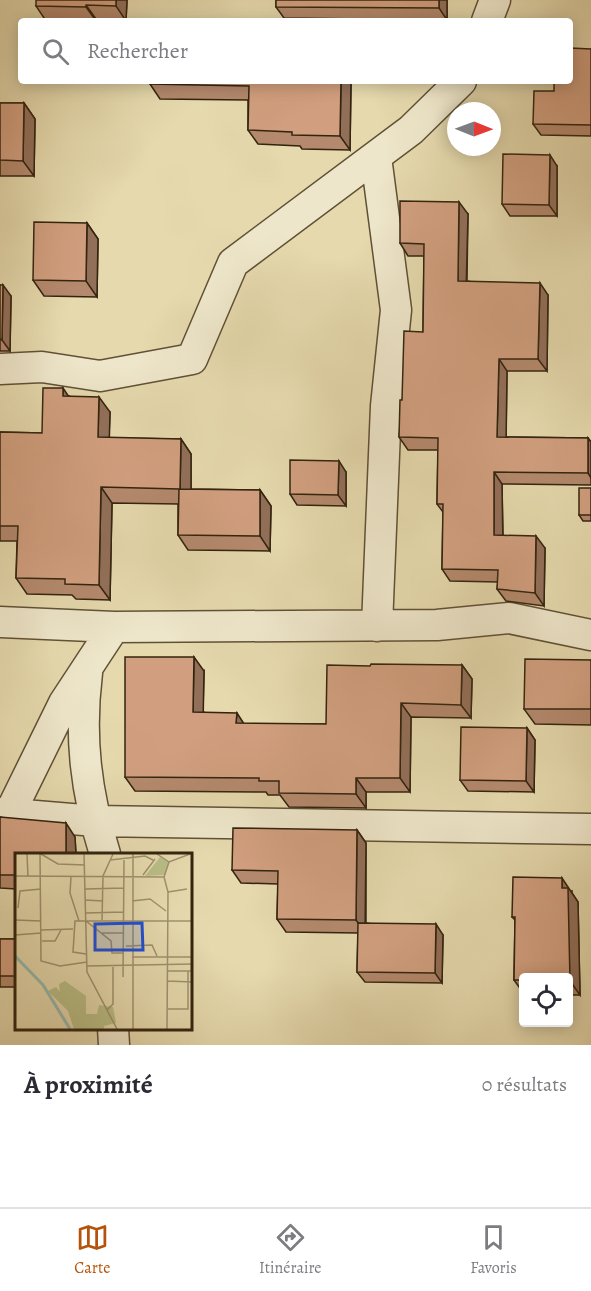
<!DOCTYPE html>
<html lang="fr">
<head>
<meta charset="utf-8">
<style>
	:root { --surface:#fff; --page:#f7f7f7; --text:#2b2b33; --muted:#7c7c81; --line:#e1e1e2; --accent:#b45309 }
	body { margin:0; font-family:Alegreya,serif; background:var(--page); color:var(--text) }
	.controls { position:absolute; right:18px; bottom:18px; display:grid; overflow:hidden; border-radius:6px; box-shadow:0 3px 15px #0003 }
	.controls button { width:54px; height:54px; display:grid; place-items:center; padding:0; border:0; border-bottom:2px solid var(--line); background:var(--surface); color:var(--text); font:30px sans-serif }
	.compass { position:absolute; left:447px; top:102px; width:54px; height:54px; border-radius:50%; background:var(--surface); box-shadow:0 3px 15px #0003; rotate:91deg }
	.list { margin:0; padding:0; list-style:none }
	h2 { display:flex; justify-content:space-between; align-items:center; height:78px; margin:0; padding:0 24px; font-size:26px }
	h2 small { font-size:20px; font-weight:400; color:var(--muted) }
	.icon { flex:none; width:33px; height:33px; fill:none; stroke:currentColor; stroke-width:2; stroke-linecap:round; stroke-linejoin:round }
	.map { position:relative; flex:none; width:591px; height:1045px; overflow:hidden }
	.search { position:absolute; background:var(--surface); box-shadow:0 3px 15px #0003; left:18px; right:18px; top:18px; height:66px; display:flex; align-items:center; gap:15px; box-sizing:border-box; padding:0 21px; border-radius:6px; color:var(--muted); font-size:22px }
	.sheet { height:162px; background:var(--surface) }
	nav { display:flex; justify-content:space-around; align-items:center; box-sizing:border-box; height:84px; border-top:2px solid var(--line); background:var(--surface); font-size:16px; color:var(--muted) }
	nav a { display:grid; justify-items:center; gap:3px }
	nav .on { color:var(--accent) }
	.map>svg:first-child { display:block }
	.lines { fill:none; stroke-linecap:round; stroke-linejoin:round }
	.minor-casing { stroke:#605136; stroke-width:33 }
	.minor { stroke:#eee6ca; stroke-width:30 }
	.wall { fill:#b4896d; stroke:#33240f; stroke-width:1.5 }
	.shaded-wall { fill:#926f59; stroke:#33240f; stroke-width:1.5 }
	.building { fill:#d19f7f; stroke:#33240f; stroke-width:1.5 }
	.inset-river { fill:none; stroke:#96baae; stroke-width:3 }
	.inset-road { fill:none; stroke:#9e916e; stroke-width:1.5 }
	.view { fill:#1d4ed8; fill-opacity:0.15; stroke:#1d4ed8; stroke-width:3 }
	.inset-edge { fill:none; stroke:#33240f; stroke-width:3 }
</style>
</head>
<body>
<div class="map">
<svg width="591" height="1045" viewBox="0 0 591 1045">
	<rect width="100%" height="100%" fill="#e5d9ad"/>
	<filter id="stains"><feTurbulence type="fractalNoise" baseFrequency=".00333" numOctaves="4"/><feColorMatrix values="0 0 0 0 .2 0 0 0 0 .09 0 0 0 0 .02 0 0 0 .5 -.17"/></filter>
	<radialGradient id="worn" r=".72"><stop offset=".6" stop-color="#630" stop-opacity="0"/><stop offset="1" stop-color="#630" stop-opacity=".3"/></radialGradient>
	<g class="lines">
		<g class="minor-casing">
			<path id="minor" d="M487 21 495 0
				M376 157 396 310 386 406 377 626
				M0 369 42 367 100 376 192 359 233 263 411 130 461 81
				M0 622 114 627 437 625 509 618 591 635
				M87 673C79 737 86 793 105 854
				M0 813 95 821 591 829
				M10 813 64 703 114 627
				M113 1028 114 1045"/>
		</g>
		<use href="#minor" class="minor"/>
	</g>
	<path class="wall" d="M127 0 126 21 96 19V21H46L36 6Z
		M276 0H447V20L284 18 276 7Z
		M591 49V136L541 135 533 124 554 91Z
		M150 81H351L350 150 302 149 300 146 258 144 248 130V100L160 99 150 84Z
		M0 103H24L35 119 34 176H0Z
		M557 166V216H510L502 204Z
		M468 214 467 281 548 295 547 371H507L506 437 588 438 591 442V485L502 484 503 536 545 548 544 606 506 601 497 589 498 582 450 581 442 569 443 512 437 504 438 450H408L399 437 402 400 423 332 424 256H408L400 243Z
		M87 223 98 239 97 297 44 296 33 280Z
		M0 285 11 296 10 351H0Z
		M69 396 110 412 109 438 181 439 191 454V489L260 490 271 506 270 551 188 550 178 535V504L112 503 110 600 76 599 72 595 27 594 16 578 17 541H0V432L42 433Z
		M346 472V506L297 505 290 494Z
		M591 488V521H583L579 515Z
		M591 660V725L535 724 524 709Z
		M462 665 472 679 471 718 411 717 410 792H366V808L289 807 280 795H268L266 792 135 791 125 777 204 671 203 712 244 724H326Z
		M527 728 535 740 534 792 468 791 460 780Z
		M0 817 75 837 76 855H16V889L0 888Z
		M357 830 366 843V923L443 935 442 983 365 982 357 972 358 933 286 932 277 919 278 884 241 883 232 870Z
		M572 891V893L578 902 580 995H568V978H524V994L514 980 515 920 512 917Z
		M0 939H16V987H0Z"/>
	<path class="shaded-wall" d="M116 0H127L126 21 116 6Z
		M439 0H447V20L439 8Z
		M86 5 96 19V21L86 7Z
		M341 81H351L350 150 340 136Z
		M24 103 35 119 34 176 23 161Z
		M550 155 557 166V216L549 205Z
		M459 202 468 214 466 293 458 281Z
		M87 223 98 239 97 297 86 281Z
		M540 283 548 295 547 371 538 359Z
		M3 285 11 296 10 351 2 340Z
		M499 359 507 371 506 449 497 437Z
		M63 388 73 403 63 396Z
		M99 397 110 412 109 453 98 437Z
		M588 438 591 442V478L588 473Z
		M181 439 191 454V505L180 489Z
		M339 461 346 472V506L338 495Z
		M494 472 502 484 503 548 494 535Z
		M101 487 112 503 110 600 99 585Z
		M260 490 271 506 270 551 260 536Z
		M536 536 545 548 544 606 535 593Z
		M194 657 204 671 203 726 193 712Z
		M462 665 472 679 471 718 461 705Z
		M401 703 411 717 410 792 400 778Z
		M237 713 246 727 236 723Z
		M527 728 535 740 534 792 526 781Z
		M356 778 366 792V808L356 794Z
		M66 823 75 837 76 855H66Z
		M357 830 366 843 365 933 356 920Z
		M562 878 578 902 580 995 570 981 562 888Z
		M436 924 443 935 442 983 435 973Z"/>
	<path class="building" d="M36 0H116V6L86 5V7L36 6Z
		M276 0H439V8L276 7Z
		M570 48 591 49V125L533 124 534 91H554V81H570Z
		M150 81H341L340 136 292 135V132L248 130 249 86 150 84Z
		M0 103H24L23 161 0 160Z
		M503 154 550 155 549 205 502 204Z
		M400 201 459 202 458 281 540 283 538 359H499L497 437 588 438V473L494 472V535L536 536 535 593 497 589 498 570 442 569 443 504H437L438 438 399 437 400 400H402L404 331 423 332 424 244 400 243Z
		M34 222 87 223 86 281 33 280Z
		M0 285H3L2 340 0 339Z
		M43 388H63V396L99 397 98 437 181 439 180 489 260 490V536L178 535 179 489 101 487 99 585 65 584V579L16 578 18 526H0V432L42 433Z
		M290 460 339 461 338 495 290 494Z
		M579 488H591V515H579Z
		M125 657H194L193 712 237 713 236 723 326 724 327 665 370 666 371 664 462 665 461 705 401 703 400 778H356V794L279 793V781H259V778L125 777Z
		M525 659 591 660V709H524Z
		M461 727 527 728 526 781 460 780Z
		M0 817 66 823V855H16V875H0Z
		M233 828 357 830 356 920 277 919 278 871 232 870Z
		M513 877 562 878V888H568L570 981H568V978H524V980H514L515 917H512Z
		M358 923 436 924 435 973 357 972Z
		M0 939H16V976H0Z"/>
	<g transform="translate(15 853)">
		<rect width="177" height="177" fill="#e5d9ad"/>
		<path d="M145 4 154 9 150 22 130 23ZM50 128 71 143V161H82L84 152 98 154 101 170 89 173V176H59L53 158 33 138 41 134 45 139 44 131Z" fill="#b9be86"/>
		<path class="inset-river" d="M0 103 28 132 55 176"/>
		<path class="inset-road" d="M12 1 13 24M25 1 26 108 45 113 72 109M26 1 43 11 70 12M69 1 72 119 102 176M118 1V176M142 1 154 9 175 1M95 7 130 3 138 7M128 22 140 6M0 23 149 24M56 24 55 40 64 68M70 36 109 35M153 39 172 36M70 47 88 48M117 48 135 46 151 58M3 55 5 38 26 36M70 60 109 59M0 67 26 68M87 67 88 23 98 1M71 68 96 88 97 100H109M26 77 58 76M87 80H108M0 82 26 80M27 88H40L46 77M111 93 137 92 142 103M71 101 58 99 60 68H177M117 104H177M72 113 177 111M153 118H177M108 124 109 7M153 128 177 129M153 156H173V118M92 157 98 151V114M152 176 153 39 149 24 154 9"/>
		<path class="view" d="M127 70 128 97H80V71Z"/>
		<rect width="177" height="177" class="inset-edge"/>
	</g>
	<rect width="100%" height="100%" filter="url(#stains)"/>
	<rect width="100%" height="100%" fill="url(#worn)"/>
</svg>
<div class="controls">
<button><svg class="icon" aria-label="locate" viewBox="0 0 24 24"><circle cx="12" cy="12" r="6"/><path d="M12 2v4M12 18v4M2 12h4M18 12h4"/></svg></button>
</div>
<svg class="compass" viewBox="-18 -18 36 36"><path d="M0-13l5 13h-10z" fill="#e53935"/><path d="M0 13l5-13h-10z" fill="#7c7c81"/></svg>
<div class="search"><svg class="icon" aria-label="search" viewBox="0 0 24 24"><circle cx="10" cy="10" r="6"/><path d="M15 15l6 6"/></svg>Rechercher</div>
</div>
<section class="sheet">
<h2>À proximité<small>0 résultats</small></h2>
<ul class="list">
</ul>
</section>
<nav>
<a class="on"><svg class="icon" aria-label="map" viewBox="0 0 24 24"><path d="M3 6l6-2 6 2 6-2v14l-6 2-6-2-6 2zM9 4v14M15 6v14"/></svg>Carte</a>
<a><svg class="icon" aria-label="directions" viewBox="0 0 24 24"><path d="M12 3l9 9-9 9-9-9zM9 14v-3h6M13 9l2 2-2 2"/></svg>Itinéraire</a>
<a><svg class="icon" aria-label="saved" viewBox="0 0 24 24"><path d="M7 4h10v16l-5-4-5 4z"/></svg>Favoris</a>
</nav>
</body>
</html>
